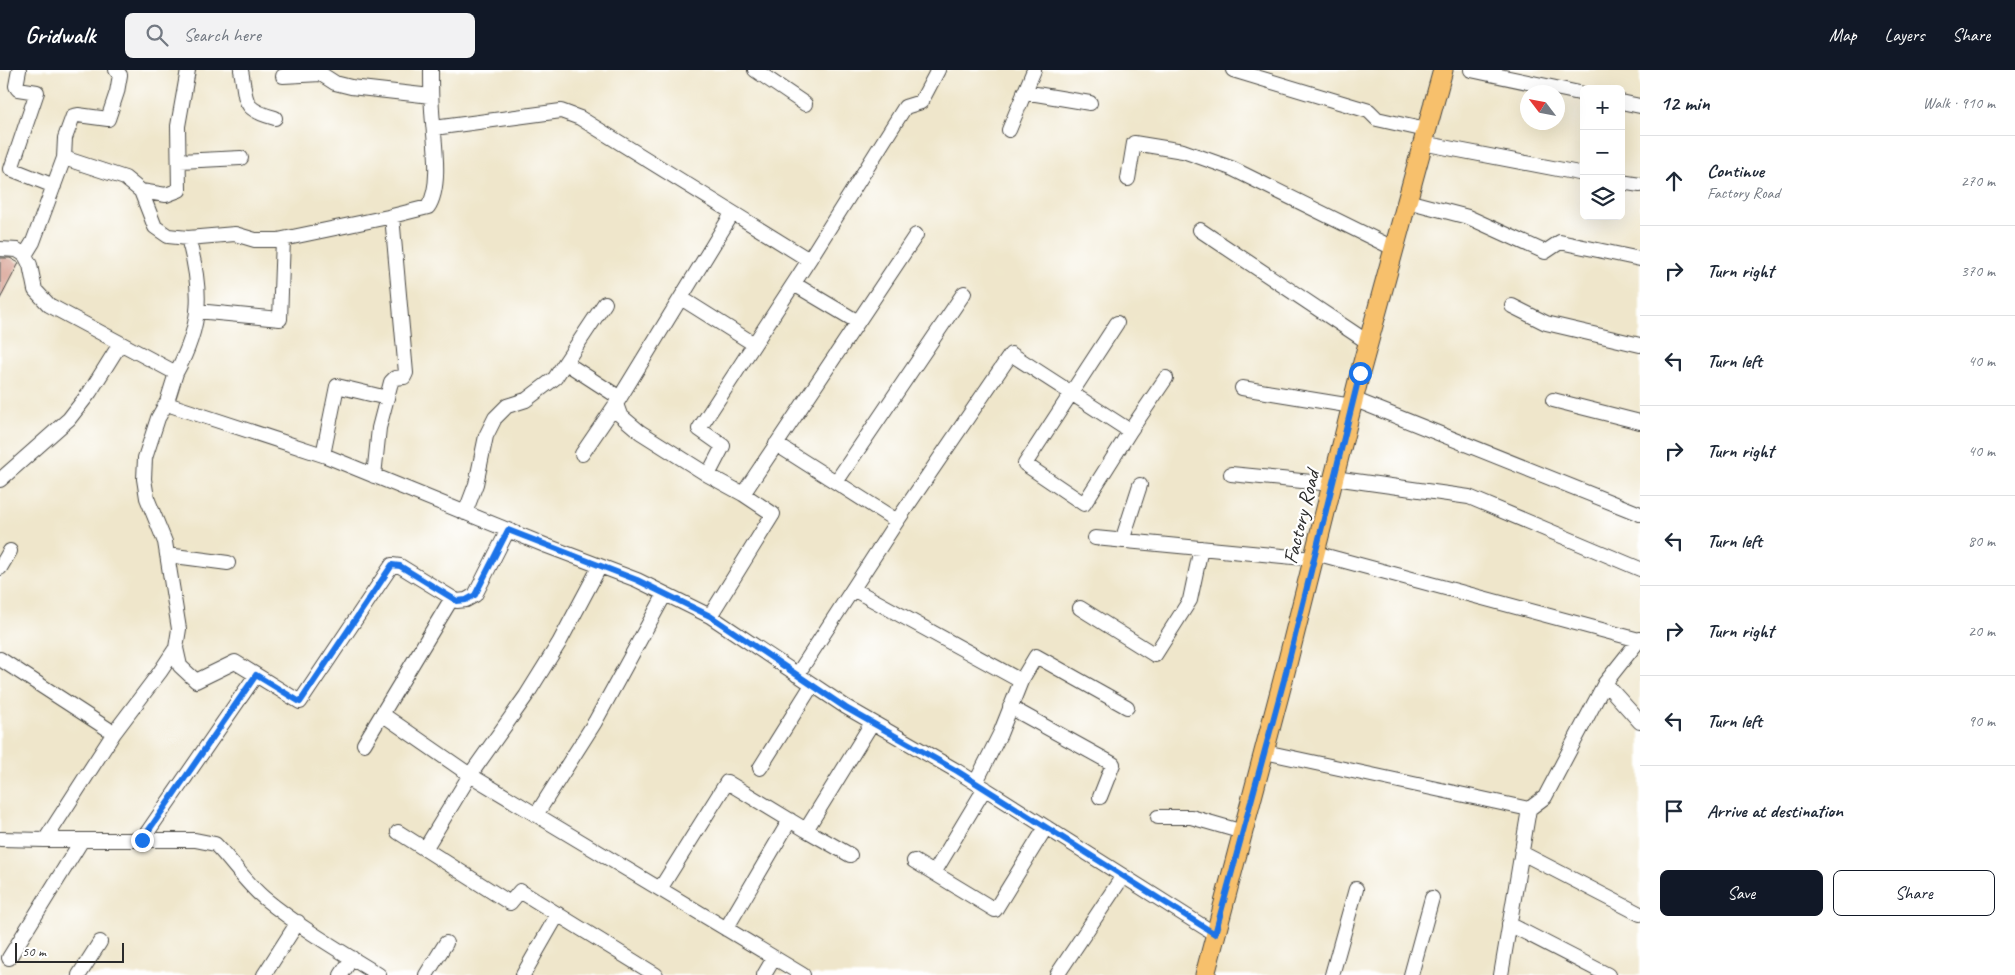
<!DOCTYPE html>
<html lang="en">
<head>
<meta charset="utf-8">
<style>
	:root { --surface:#fff; --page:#f2f2f3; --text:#1f2937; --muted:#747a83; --line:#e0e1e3; --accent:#111827 }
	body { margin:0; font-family:Caveat,sans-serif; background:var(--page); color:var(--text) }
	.controls { position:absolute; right:15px; top:15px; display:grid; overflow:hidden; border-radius:8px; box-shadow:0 5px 20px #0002 }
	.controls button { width:45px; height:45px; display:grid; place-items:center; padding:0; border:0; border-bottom:1px solid var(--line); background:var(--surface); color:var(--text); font:25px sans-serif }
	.compass { position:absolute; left:1520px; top:15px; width:45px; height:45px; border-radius:50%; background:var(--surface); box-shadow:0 5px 20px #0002; rotate:302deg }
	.scale { position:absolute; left:15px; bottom:12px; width:109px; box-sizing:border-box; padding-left:5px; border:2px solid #2b2b2b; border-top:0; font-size:14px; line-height:18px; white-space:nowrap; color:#2b2b2b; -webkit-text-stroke:4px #fff; paint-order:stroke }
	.stop { position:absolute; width:15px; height:15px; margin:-11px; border:4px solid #1a73e8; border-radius:50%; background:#fff }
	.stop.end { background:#1a73e8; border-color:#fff; box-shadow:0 1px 5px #0008 }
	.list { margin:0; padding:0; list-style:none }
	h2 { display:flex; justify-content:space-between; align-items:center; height:65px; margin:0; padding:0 20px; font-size:21px }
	h2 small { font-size:16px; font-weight:400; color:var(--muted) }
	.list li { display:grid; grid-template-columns:32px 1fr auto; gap:15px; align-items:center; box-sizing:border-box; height:90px; padding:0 20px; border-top:1px solid var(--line) }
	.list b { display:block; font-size:19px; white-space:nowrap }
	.list p { margin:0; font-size:16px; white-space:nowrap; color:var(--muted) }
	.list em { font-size:16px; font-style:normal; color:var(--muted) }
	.actions { display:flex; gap:10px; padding:15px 20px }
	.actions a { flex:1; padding:11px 0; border:1px solid var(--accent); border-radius:8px; text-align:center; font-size:18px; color:var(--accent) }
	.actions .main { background:var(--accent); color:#fff }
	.icon { flex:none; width:28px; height:28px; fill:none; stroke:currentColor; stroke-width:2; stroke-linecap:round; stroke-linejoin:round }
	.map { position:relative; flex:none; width:1640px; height:905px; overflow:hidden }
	header { display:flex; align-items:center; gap:30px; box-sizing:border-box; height:70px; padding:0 25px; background:var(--accent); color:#fff }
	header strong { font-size:24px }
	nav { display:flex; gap:28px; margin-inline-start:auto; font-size:18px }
	.search { width:350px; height:45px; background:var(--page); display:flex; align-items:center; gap:12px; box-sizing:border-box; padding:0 18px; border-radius:8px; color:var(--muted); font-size:19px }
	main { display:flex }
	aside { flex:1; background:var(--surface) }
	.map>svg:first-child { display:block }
	.building { fill:#d59b8c }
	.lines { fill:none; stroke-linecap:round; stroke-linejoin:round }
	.minor-casing { stroke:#484743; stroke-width:16 }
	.major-casing { stroke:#484743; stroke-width:21 }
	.minor { stroke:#fff; stroke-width:14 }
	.major { stroke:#f7c06c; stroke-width:19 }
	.route { stroke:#1a73e8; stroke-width:6 }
	.labels { text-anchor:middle; stroke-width:4.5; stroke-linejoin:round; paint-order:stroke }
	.street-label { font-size:21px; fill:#2b2b2b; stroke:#fff }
</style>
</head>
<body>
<header>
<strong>Gridwalk</strong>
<div class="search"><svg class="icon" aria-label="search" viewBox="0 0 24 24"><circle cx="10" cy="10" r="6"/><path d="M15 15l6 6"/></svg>Search here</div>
<nav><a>Map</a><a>Layers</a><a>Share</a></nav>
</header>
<main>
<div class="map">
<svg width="1640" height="905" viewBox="0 0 1640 905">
	<rect width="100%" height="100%" fill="#fff"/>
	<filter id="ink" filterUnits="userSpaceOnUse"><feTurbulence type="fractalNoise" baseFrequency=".02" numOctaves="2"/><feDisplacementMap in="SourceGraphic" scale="10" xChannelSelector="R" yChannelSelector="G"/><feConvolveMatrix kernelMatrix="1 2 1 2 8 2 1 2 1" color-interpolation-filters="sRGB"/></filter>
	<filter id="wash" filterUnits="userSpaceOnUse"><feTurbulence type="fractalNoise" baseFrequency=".0096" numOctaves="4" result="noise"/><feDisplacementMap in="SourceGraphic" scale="20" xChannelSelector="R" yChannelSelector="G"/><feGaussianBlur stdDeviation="1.12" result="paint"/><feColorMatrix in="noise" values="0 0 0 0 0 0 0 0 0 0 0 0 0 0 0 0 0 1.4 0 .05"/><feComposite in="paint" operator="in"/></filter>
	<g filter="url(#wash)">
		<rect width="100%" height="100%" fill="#efe6cb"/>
		<g id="blocks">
			<path class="building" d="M0 188H10L19 193 0 229Z"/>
		</g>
	</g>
	<g filter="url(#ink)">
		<use href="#blocks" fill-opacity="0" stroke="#484743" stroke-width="1"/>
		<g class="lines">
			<g class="minor-casing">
				<path id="minor" d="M19 0 16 16 18 19 37 22 11 99 54 116
					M241 0C247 32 241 39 275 48
					M755 0 805 34
					M1233 0 1369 41 1377 49 1426 60
					M1471 0 1584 24
					M283 6 321 4 335 13 351 17 431 26
					M1024 22 1090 33
					M1621 32 1640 36
					M434 58 561 41 580 48 809 190 699 359 723 376 708 405 640 362 620 345 616 334 732 144
					M1009 60 1034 0
					M1422 73 1584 104
					M64 88 65 68 73 46 78 45 108 49 117 22 120 5 116 0
					M180 91 241 88
					M1128 109 1134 73 1183 81 1231 98 1395 179
					M1621 112 1640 115
					M141 121 166 125 179 120 178 56 188 0
					M1407 131 1468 147 1545 182 1560 172 1640 189
					M1200 160 1369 273
					M0 179 17 180 25 185 30 195 35 220 49 235 176 303 167 332 173 336 326 386 547 476 637 510 710 546 846 637 957 701 1215 864
					M25 185 33 172 64 88 125 108 141 121 155 157 168 166 188 168 235 164 255 170H278L388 147 428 137C443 115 433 65 432 40 431 26 431 13 431 0
					M809 190 905 37 921 32 938 0
					M794 214 858 252
					M681 228 754 274
					M1512 236 1546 253 1640 275
					M197 241 280 249 283 169
					M1117 253 1025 394 1084 434 1130 361
					M566 293 620 328
					M176 303C202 255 203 221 188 168
					M1242 318 1352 336
					M1353 329 1640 444
					M1553 330 1640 352
					M776 374 897 451 797 605
					M582 384 616 334
					M323 385 337 316 387 328
					M1231 404 1332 414
					M708 405 743 424 916 165
					M374 406 379 358 391 312 395 308 404 307 406 303 392 146
					M1334 408 1469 427 1640 499
					M0 410 69 349 90 322 120 274
					M836 412 964 223
					M465 443 476 414 486 366 495 348 507 336 526 330 555 308 605 233
					M897 451 1011 284 1130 361 1166 308
					M1095 468 1314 489
					M1122 471 1140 415
					M1315 483 1639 570
					M167 485 228 493
					M0 498 10 481
					M853 519 1021 611 1000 664 976 712
					M1080 538 1155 585 1190 530 1201 478
					M710 546 773 444 743 424
					M176 578 180 596 196 611 235 592 300 632 392 495 400 496 457 531 466 530 475 525 508 460
					M0 589 114 663 160 602 176 578 179 559 165 472 147 428 144 409 145 388 158 348 167 332
					M1021 611 1036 586 1127 637
					M1605 613 1640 652
					M1010 637 1113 694 1100 727
					M382 644 470 705 526 626 559 573 600 496
					M364 674 452 528
					M1265 682 1529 739 1545 727 1605 613 1640 569
					M760 698 812 615
					M985 718 934 803 995 840 1046 757
					M536 745 595 652 665 524
					M1158 747H1191L1243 762
					M398 762 510 833 520 821 656 905
					M0 769 45 770 114 663
					M45 770H195L215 774C232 791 245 812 264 828 299 857 340 881 379 905
					M142 770 256 605
					M425 779 470 705 803 905
					M1522 783 1640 844
					M850 785 806 760 872 653
					M914 791 934 803
					M660 819 727 712 806 760
					M1509 854 1608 905
					M726 859 790 750
					M9 888 82 770
					M79 905 100 872
					M264 905 298 852
					M341 905 352 888
					M426 905 446 873
					M523 905 558 844
					M764 905 774 888
					M1057 905 1123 806
					M1332 905 1356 819
					M1411 905 1432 828
					M1501 905 1529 739"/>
			</g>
			<g class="major-casing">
				<path id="major" d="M1205 905 1283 610 1360 303 1443 0"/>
			</g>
			<use href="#minor" class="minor"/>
			<use href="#major" class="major"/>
		</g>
	</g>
	<g class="lines" filter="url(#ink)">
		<path class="route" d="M142 770 256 605 300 632 392 495 400 496 457 531 466 530 475 525 508 460 637 510 710 546 846 638 957 701 1215 864 1284 610 1360 303"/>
	</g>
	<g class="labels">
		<g class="street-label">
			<text transform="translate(1301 447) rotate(-76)" y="7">Factory Road</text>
		</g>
	</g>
</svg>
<div class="controls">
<button>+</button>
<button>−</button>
<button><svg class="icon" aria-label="layers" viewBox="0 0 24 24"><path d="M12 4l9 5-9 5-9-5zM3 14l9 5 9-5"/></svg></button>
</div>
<svg class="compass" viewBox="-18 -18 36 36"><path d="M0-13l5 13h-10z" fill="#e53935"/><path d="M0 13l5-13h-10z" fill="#747a83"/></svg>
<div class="scale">50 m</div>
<div class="stop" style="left:1360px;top:303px"></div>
<div class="stop end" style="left:142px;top:770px"></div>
</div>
<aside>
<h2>12 min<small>Walk · 910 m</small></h2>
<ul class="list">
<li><svg class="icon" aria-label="ahead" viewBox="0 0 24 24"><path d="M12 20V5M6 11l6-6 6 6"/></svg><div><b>Continue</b><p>Factory Road</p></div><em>270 m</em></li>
<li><svg class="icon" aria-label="right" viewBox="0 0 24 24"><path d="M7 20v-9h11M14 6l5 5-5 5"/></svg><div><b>Turn right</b></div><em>370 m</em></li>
<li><svg class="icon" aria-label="left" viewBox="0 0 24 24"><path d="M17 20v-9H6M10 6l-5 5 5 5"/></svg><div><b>Turn left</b></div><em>40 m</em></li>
<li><svg class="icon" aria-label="right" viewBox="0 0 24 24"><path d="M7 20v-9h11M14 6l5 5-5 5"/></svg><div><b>Turn right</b></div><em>40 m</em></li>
<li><svg class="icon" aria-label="left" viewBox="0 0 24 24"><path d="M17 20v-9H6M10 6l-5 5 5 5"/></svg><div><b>Turn left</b></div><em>80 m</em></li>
<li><svg class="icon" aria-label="right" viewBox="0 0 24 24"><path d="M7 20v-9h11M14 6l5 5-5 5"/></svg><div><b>Turn right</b></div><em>20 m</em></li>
<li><svg class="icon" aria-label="left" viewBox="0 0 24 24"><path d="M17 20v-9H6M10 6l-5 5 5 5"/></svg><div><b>Turn left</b></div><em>90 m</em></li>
<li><svg class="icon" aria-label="arrive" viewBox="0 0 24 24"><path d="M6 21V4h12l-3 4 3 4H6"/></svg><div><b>Arrive at destination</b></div></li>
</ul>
<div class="actions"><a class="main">Save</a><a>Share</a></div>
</aside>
</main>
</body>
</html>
